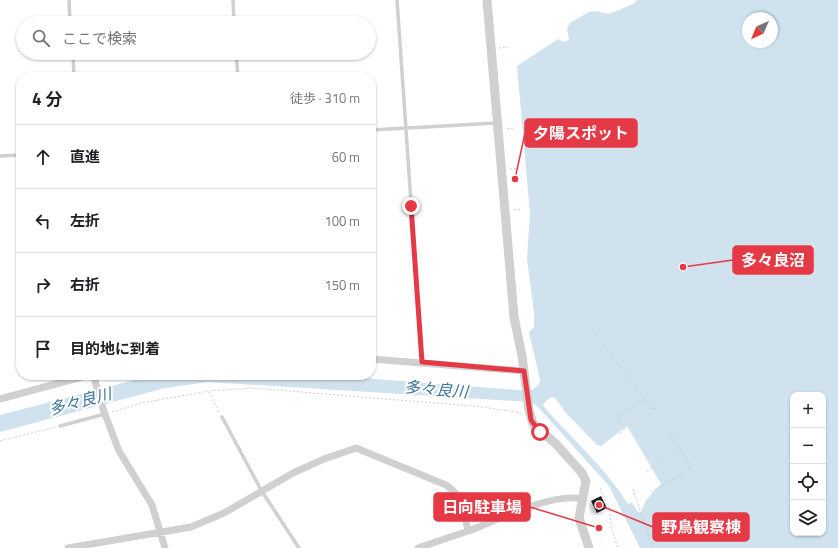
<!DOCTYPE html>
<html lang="ja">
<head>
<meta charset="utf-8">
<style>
	:root { --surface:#fff; --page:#f6f6f6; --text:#202124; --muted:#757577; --line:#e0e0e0 }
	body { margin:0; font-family:"Titillium Web","Noto Sans JP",sans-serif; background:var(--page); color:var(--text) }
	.controls { position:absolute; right:12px; bottom:12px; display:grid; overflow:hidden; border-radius:8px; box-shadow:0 1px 3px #0004 }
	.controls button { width:36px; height:36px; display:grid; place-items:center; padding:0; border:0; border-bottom:1px solid var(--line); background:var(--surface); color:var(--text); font:20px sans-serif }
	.compass { position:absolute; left:742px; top:12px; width:36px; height:36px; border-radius:50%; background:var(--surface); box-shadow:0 1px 3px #0004; rotate:224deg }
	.stop { position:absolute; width:12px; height:12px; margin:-9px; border:3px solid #e63946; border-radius:50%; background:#fff }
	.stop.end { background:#e63946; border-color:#fff; box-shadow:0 1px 4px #0008 }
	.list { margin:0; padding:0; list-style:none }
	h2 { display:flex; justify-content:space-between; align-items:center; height:52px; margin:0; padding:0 16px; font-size:17px }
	h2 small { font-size:13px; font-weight:400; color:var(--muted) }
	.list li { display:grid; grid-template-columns:26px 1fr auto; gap:12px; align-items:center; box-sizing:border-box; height:64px; padding:0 16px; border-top:1px solid var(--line) }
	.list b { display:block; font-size:15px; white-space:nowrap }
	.list em { font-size:13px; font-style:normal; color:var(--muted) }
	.icon { flex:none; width:22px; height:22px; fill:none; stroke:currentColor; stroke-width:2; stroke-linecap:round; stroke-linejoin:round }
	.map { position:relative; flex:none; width:838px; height:548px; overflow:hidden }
	.search { position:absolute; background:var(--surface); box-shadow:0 1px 3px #0004; left:16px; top:16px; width:360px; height:44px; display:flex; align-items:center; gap:10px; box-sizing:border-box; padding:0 14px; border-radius:22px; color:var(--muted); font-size:15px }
	.panel { position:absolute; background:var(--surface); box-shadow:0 1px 3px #0004; left:16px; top:72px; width:360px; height:308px; border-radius:16px }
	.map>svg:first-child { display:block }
	.water { fill:#cfe2ee; fill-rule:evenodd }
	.building { fill:#1a1a1a; filter:url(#shadow) }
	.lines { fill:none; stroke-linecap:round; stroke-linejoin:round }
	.path { stroke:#cdcdcd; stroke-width:1; stroke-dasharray:2 2; stroke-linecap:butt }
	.service { stroke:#d0d0d0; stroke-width:3.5 }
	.minor { stroke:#d0d0d0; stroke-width:7 }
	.tertiary { stroke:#d0d0d0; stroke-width:9 }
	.route { stroke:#e63946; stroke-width:5 }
	.labels { text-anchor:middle; stroke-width:4; stroke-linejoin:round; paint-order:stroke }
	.water-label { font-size:16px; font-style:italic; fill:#3f7597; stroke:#fff }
	.leader { fill:none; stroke:#e63946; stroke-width:1.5 }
	.callout-dot { fill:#e63946; stroke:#fff; stroke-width:1.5 }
	.callout { fill:#e63946; stroke:#e63946; stroke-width:1.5 }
	.callout-label { font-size:16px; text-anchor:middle; font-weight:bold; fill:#fff }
</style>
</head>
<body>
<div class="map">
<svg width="838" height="548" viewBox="0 0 838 548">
	<defs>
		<filter id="shadow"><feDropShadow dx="-3" dy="3" stdDeviation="2" flood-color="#0004"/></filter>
	</defs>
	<rect width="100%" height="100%" fill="#fff"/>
	<path class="water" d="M637 0H838V548H640L609 486 538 407 531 402 208 382 165 388 0 432V415L146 377 164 375H324L530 391C535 389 538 386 540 380L529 332 534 327V312L527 259 530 214 517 66 558 39 564 42 569 40 567 29 570 23 589 12 595 11 609 14 633 4ZM748 18H772V42H748ZM793 395H823V533H793ZM552 397 556 399 565 412 597 445 601 446 627 426 661 484 646 500 641 512H638L632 503 628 504C605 467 573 440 545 408L543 405 547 400Z"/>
	<path class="building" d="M601 496 607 508 597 513 591 501Z"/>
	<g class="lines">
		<path class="path" d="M499 48 508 47
			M507 129 515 128
			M510 169 519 168
			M514 210 522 209
			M591 328 653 410 658 407
			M209 392 219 412
			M112 412 142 403 209 391 252 388 483 407 521 413
			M635 422 626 429 617 418 644 399
			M620 433 625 429
			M0 441 56 427
			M647 472 678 448
			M600 488 610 511 611 527 618 548
			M633 489 653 548
			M651 492 692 468 668 430"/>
		<path class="service" d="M69 0 70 23
			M233 0 234 23
			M397 0 422 361
			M73 53 74 77
			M236 53 238 77
			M371 130 497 123
			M0 156 21 155
			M94 375 95 381
			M222 417 261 490 299 548
			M60 426 105 414"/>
		<path class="minor" d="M371 359 524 371
			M95 381 103 409 119 451 152 505 165 548
			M0 399 89 375
			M68 548 191 527 224 513 293 473 324 459 356 448 446 485C463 496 464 512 468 531
			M418 548C436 542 453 536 471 530 499 519 554 492 582 499"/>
		<path class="tertiary" d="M487 0 514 317 522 356 529 410 533 424 556 444 582 473 586 481 579 518 589 548"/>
	</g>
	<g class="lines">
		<path class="route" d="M411 206 422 362 524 371 531 420 540 432"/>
	</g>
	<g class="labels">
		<g class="water-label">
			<text transform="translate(436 389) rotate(5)" y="6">多々良川</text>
			<text transform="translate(80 401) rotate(-15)" y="6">多々良川</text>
		</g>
	</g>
	<path class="leader" d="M515 179L525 133M683 267L733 260M599 528L530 507M599 505L653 527"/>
	<g class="callout-dot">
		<circle cx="515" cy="179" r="4"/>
		<circle cx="683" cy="267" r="4"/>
		<circle cx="599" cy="528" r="4"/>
		<circle cx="599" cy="505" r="4"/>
	</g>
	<g class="callout">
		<rect x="525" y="119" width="112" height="28" rx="4"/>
		<rect x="733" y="246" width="80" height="28" rx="4"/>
		<rect x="434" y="493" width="96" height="28" rx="4"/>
		<rect x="653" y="513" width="96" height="28" rx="4"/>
	</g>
	<g class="callout-label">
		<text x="581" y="139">夕陽スポット</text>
		<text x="773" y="266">多々良沼</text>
		<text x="482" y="513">日向駐車場</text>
		<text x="701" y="533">野鳥観察棟</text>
	</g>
</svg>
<div class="controls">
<button>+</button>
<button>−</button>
<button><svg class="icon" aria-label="locate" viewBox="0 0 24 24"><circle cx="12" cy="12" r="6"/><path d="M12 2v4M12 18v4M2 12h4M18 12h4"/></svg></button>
<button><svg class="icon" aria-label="layers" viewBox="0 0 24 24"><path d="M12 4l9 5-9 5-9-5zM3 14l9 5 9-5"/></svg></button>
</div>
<svg class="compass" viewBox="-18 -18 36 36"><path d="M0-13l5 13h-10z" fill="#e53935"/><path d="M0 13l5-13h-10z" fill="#757577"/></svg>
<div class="stop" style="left:540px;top:432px"></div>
<div class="stop end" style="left:411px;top:206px"></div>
<div class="search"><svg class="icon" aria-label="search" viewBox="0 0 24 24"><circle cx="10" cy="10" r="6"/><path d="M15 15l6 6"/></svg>ここで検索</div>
<section class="panel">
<h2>4 分<small>徒歩 · 310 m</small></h2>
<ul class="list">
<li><svg class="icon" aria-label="ahead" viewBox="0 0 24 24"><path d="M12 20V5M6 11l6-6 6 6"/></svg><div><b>直進</b></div><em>60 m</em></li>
<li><svg class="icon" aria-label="left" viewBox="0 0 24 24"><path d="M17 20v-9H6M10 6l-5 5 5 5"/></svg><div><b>左折</b></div><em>100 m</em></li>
<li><svg class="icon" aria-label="right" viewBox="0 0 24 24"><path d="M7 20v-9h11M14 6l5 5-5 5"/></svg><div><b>右折</b></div><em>150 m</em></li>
<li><svg class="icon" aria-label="arrive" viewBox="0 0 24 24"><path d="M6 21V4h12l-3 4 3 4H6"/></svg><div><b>目的地に到着</b></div></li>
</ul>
</section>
</div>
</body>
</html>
